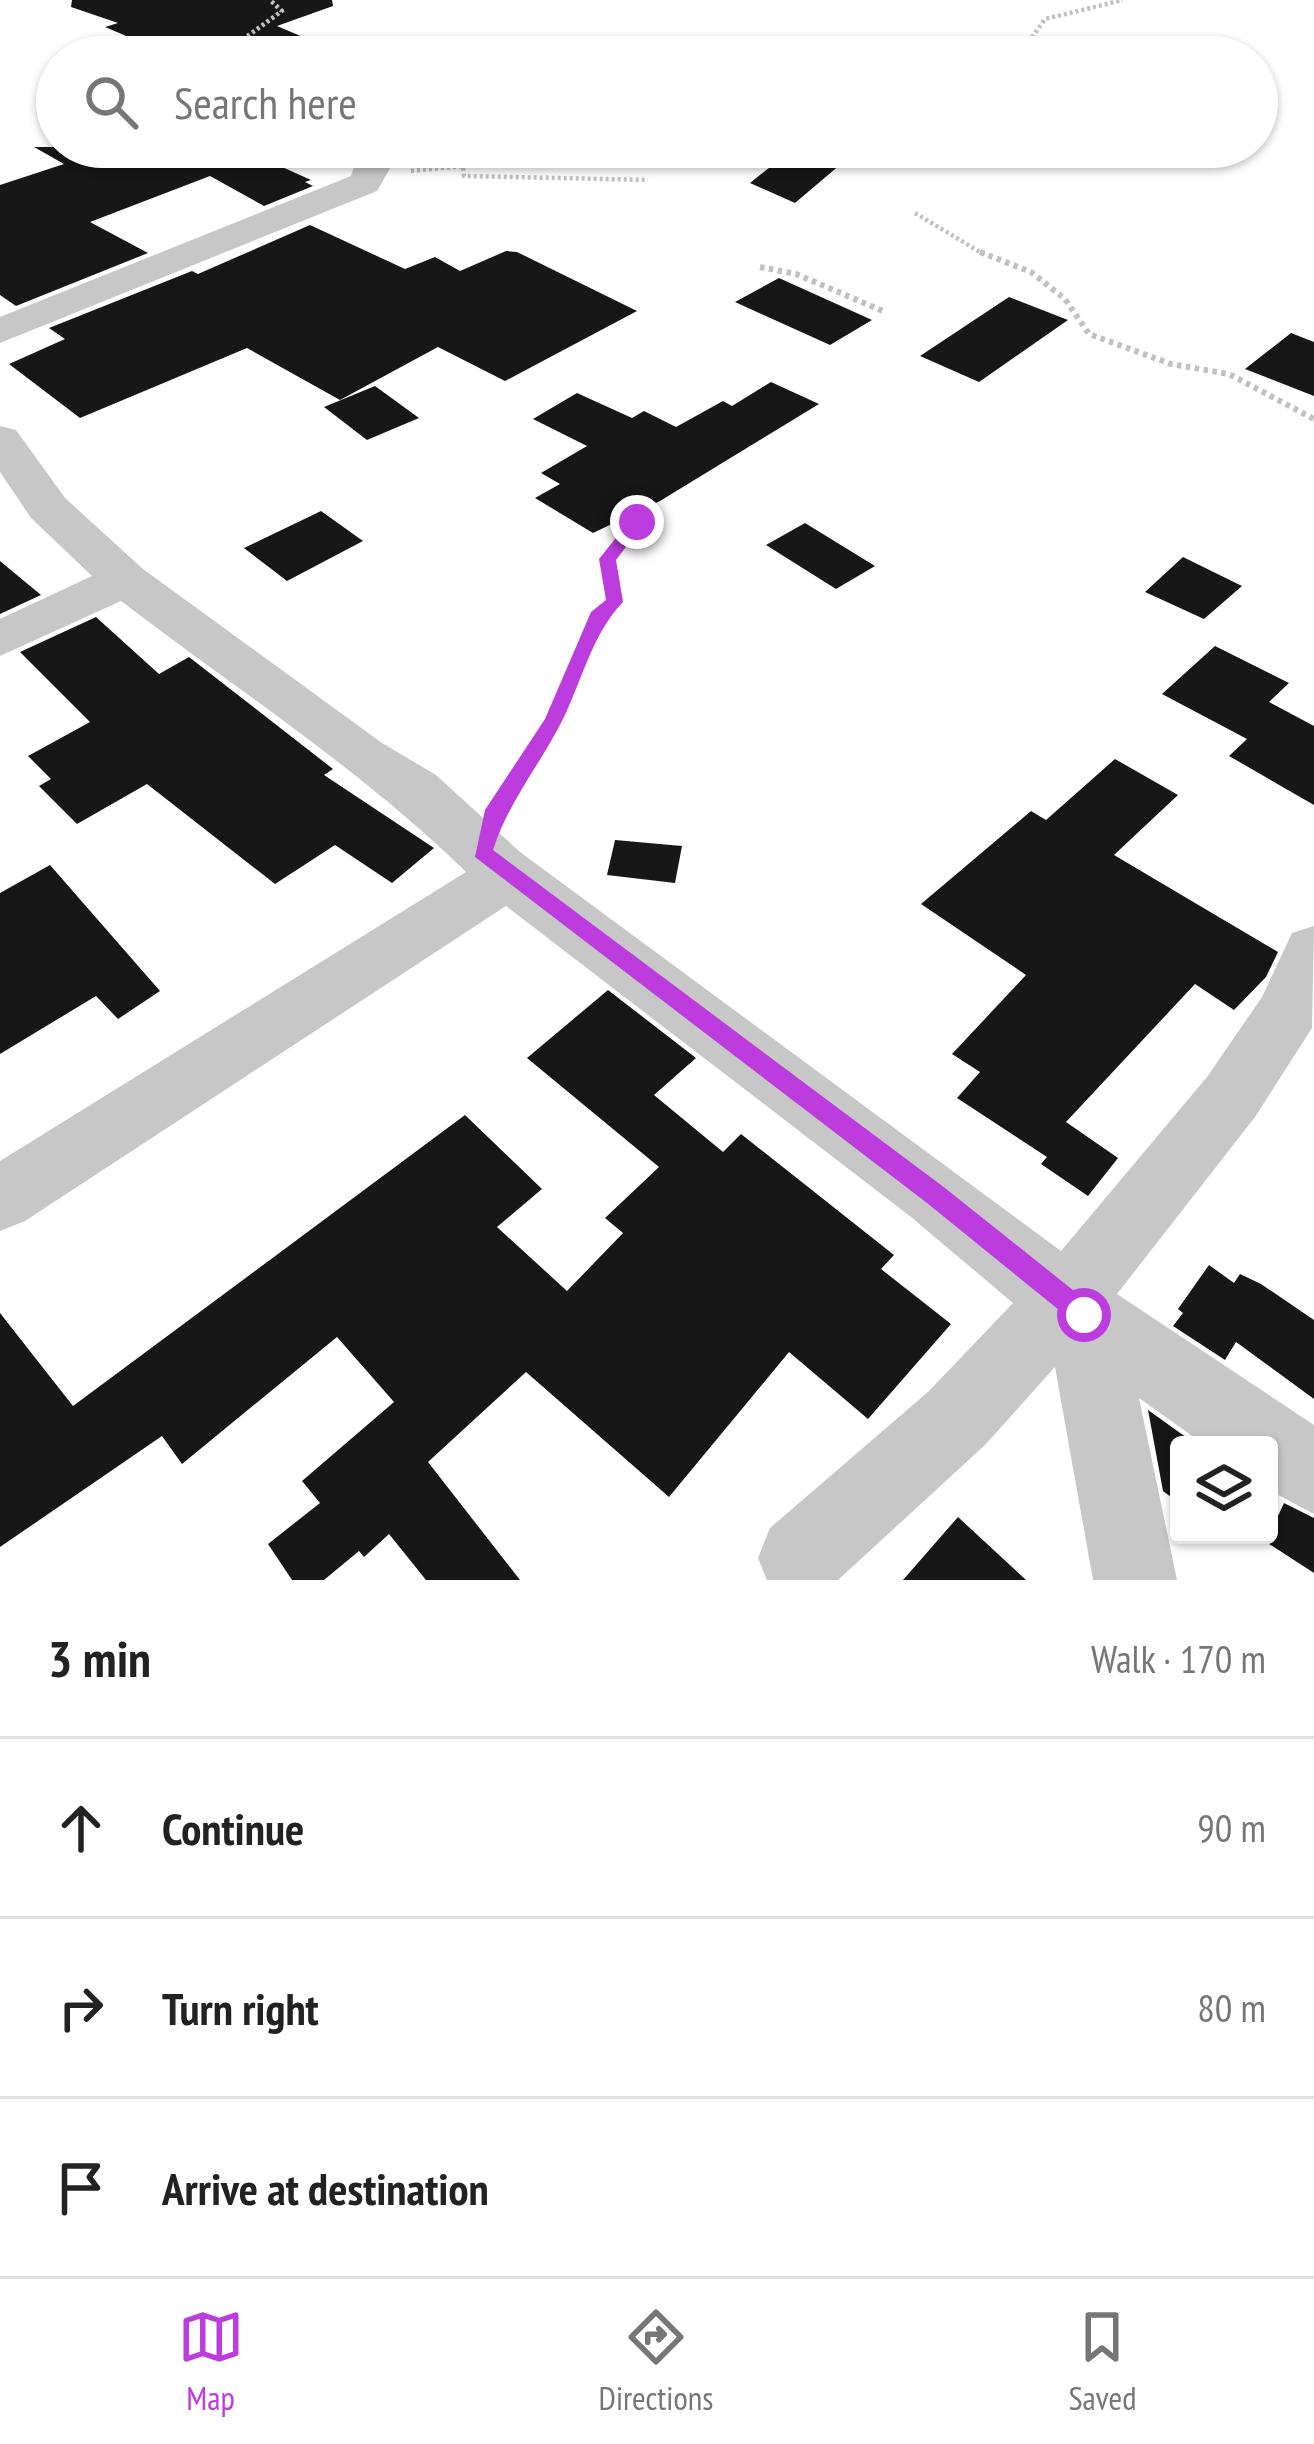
<!DOCTYPE html>
<html lang="en">
<head>
<meta charset="utf-8">
<style>
	:root { --surface:#fff; --page:#f2f2f2; --text:#222; --muted:#767676; --line:#e0e0e0; --accent:#bc3cdd }
	body { margin:0; font-family:"PT Sans Narrow",sans-serif; background:var(--page); color:var(--text) }
	.controls { position:absolute; right:36px; bottom:36px; display:grid; overflow:hidden; border-radius:12px; box-shadow:0 3px 9px #0004 }
	.controls button { width:108px; height:108px; display:grid; place-items:center; padding:0; border:0; border-bottom:3px solid var(--line); background:var(--surface); color:var(--text); font:60px sans-serif }
	.stop { position:absolute; width:36px; height:36px; margin:-27px; border:9px solid #bc3cdd; border-radius:50%; background:#fff }
	.stop.end { background:#bc3cdd; border-color:#fff; box-shadow:0 3px 12px #0008 }
	.list { margin:0; padding:0; list-style:none }
	h2 { display:flex; justify-content:space-between; align-items:center; height:156px; margin:0; padding:0 48px; font-size:51px }
	h2 small { font-size:39px; font-weight:400; color:var(--muted) }
	.list li { display:grid; grid-template-columns:78px 1fr auto; gap:36px; align-items:center; box-sizing:border-box; height:180px; padding:0 48px; border-top:3px solid var(--line) }
	.list b { display:block; font-size:45px; white-space:nowrap }
	.list em { font-size:39px; font-style:normal; color:var(--muted) }
	.icon { flex:none; width:66px; height:66px; fill:none; stroke:currentColor; stroke-width:2; stroke-linecap:round; stroke-linejoin:round }
	.map { position:relative; flex:none; width:1314px; height:1580px; overflow:hidden }
	.search { position:absolute; background:var(--surface); box-shadow:0 3px 9px #0004; left:36px; right:36px; top:36px; height:132px; display:flex; align-items:center; gap:30px; box-sizing:border-box; padding:0 42px; border-radius:66px; color:var(--muted); font-size:45px }
	.sheet { height:696px; background:var(--surface) }
	nav { display:flex; justify-content:space-around; align-items:center; box-sizing:border-box; height:168px; border-top:3px solid var(--line); background:var(--surface); font-size:33px; color:var(--muted) }
	nav a { display:grid; justify-items:center; gap:6px }
	nav .on { color:var(--accent) }
	.map>svg:first-child { display:block }
	.building { fill:#171717 }
	.lines { fill:none; stroke-linecap:round; stroke-linejoin:round }
	.path-far2 { stroke:#c0c0c0; stroke-width:4.5; stroke-dasharray:3 3; stroke-linecap:butt }
	.path-far1 { stroke:#c0c0c0; stroke-width:6; stroke-dasharray:4.5 4.5; stroke-linecap:butt }
	.path { stroke:#c0c0c0; stroke-width:8; stroke-dasharray:6 6; stroke-linecap:butt }
	.minor { fill:#c7c7c7; fill-rule:evenodd }
	.route { fill:#bc3cdd }
</style>
</head>
<body>
<div class="map">
<svg width="1314" height="1580" viewBox="0 0 1314 1580">
	<rect width="100%" height="100%" fill="#fff"/>
	<path class="building" d="M72 0H332L333 6 277 26 350 57H176L105 27 118 23 71 7Z
		M34 147H179L216 166 251 153 311 180 305 182 313 186 264 206 210 176 90 222 148 253 16 306 0 295V185L64 164Z
		M795 147H861L795 203 750 183Z
		M310 225 405 269 435 257 460 271 506 251 517 252 637 311 505 381 438 347 340 400 247 348 80 418 9 364 65 339 49 328 192 271 198 274Z
		M779 278 872 320 830 345 735 302Z
		M1009 297 1068 320 979 382 920 356Z
		M1291 333 1314 342V396L1245 369Z
		M771 382 819 404 660 501 593 533 535 498 560 484 541 473 587 446 533 419 577 393 632 418 644 411 676 427 723 401 732 406Z
		M375 386 419 418 367 440 324 407Z
		M321 511 363 541 287 581 244 548Z
		M805 523 875 566 836 589 766 545Z
		M1183 557 1242 586 1204 619 1145 592Z
		M0 561 41 595 0 614Z
		M96 617 159 674 189 657 333 769 324 775 434 848 392 883 335 845 275 884 147 784 77 824 39 786 51 779 28 756 90 722 20 652Z
		M1215 646 1289 683 1269 702 1314 726V805L1229 756 1247 739 1162 694Z
		M1115 759 1178 795 1114 855 1278 952 1266 977 1234 1010 1195 984 1066 1122 1118 1158 1088 1196 1041 1164 1047 1157 957 1098 980 1072 952 1054 1026 975 921 904 1031 811 1046 820Z
		M615 840 682 846 675 883 607 875Z
		M50 865 160 991 118 1019 96 996 0 1054V893Z
		M608 990 696 1058 654 1095 723 1152 741 1134 894 1255 881 1269 951 1324 868 1419 789 1352 669 1497 526 1372 428 1462 520 1580H426L389 1534 364 1557 359 1551 324 1580H292L268 1544 320 1503 302 1481 394 1402 337 1337 182 1464 162 1436 0 1547V1313L73 1406 465 1115 542 1189 497 1227 567 1291 623 1233 605 1218 659 1167 527 1058Z
		M1209 1265 1234 1283 1240 1274 1261 1284 1314 1320V1399L1236 1342 1225 1360 1173 1326 1183 1313 1178 1309Z
		M1148 1410 1197 1445H1179V1503L1163 1491Z
		M1284 1503 1314 1518V1573L1266 1542Z
		M958 1517 1026 1580H903Z"/>
	<g class="lines">
		<path class="path-far2" d="M185 57 242 40 282 11 270 0
			M1018 57 1045 19 1123 0
			M411 171 463 166 464 176 648 180
			M915 213 985 255"/>
		<path class="path-far1" d="M980 252 1031 272 1065 299 1089 334 1171 364 1229 374 1314 419
			M760 267 796 274 883 311
			M611 585 607 559 637 522"/>
		<path class="path" d="M498 805 553 720 599 612 614 601 611 582"/>
		<path class="minor" d="M360 147H394L393 163 377 191 0 343V317L351 176Z
			M0 426 16 430 65 498 143 569 382 743 436 775 520 852 1061 1251 1207 1077 1262 997 1292 933 1314 926 1312 1028 1255 1117 1117 1294 1314 1425V1514L1269 1490V1445H1205L1139 1398 1177 1580H1093L1055 1367 985 1445 838 1580H767L758 1558 770 1528 929 1391 1013 1303 911 1217 506 906 25 1221 0 1231V1161L466 872C363 771 236 689 121 601L0 656V619L92 576 31 518 0 472Z"/>
	</g>
	<path class="route" d="M631 519 645 522 616 560 623 602C593 633 583 677 564 717 541 764 509 800 493 850L945 1188 1093 1306V1323H1075L927 1203 475 857 485 810 545 719 591 612 606 600 599 559Z"/>
</svg>
<div class="controls">
<button><svg class="icon" aria-label="layers" viewBox="0 0 24 24"><path d="M12 4l9 5-9 5-9-5zM3 14l9 5 9-5"/></svg></button>
</div>
<div class="stop" style="left:1084px;top:1315px"></div>
<div class="stop end" style="left:637px;top:522px"></div>
<div class="search"><svg class="icon" aria-label="search" viewBox="0 0 24 24"><circle cx="10" cy="10" r="6"/><path d="M15 15l6 6"/></svg>Search here</div>
</div>
<section class="sheet">
<h2>3 min<small>Walk · 170 m</small></h2>
<ul class="list">
<li><svg class="icon" aria-label="ahead" viewBox="0 0 24 24"><path d="M12 20V5M6 11l6-6 6 6"/></svg><div><b>Continue</b></div><em>90 m</em></li>
<li><svg class="icon" aria-label="right" viewBox="0 0 24 24"><path d="M7 20v-9h11M14 6l5 5-5 5"/></svg><div><b>Turn right</b></div><em>80 m</em></li>
<li><svg class="icon" aria-label="arrive" viewBox="0 0 24 24"><path d="M6 21V4h12l-3 4 3 4H6"/></svg><div><b>Arrive at destination</b></div></li>
</ul>
</section>
<nav>
<a class="on"><svg class="icon" aria-label="map" viewBox="0 0 24 24"><path d="M3 6l6-2 6 2 6-2v14l-6 2-6-2-6 2zM9 4v14M15 6v14"/></svg>Map</a>
<a><svg class="icon" aria-label="directions" viewBox="0 0 24 24"><path d="M12 3l9 9-9 9-9-9zM9 14v-3h6M13 9l2 2-2 2"/></svg>Directions</a>
<a><svg class="icon" aria-label="saved" viewBox="0 0 24 24"><path d="M7 4h10v16l-5-4-5 4z"/></svg>Saved</a>
</nav>
</body>
</html>
